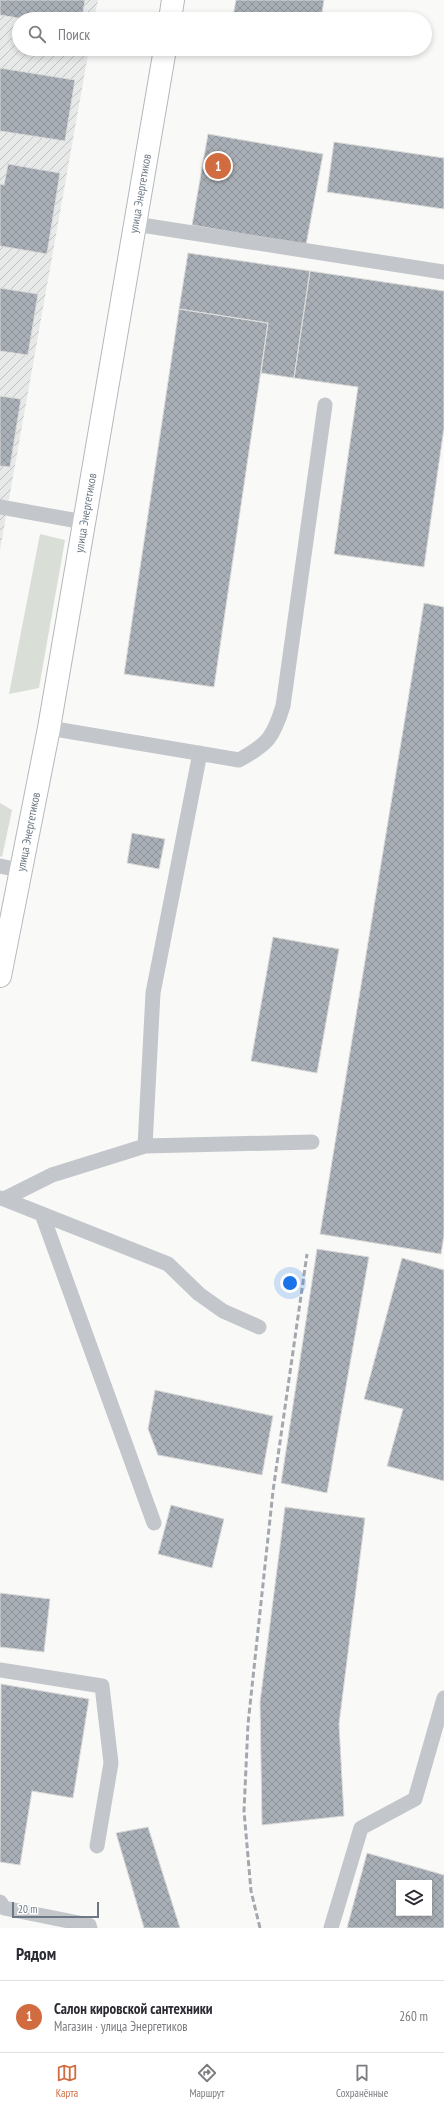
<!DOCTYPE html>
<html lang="ru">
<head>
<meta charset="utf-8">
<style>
	:root { --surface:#fff; --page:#f2f2f3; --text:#2b2b33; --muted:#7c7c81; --line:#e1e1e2; --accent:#d16c40 }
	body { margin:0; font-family:"PT Sans Narrow",sans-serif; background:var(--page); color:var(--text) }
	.controls { position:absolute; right:12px; bottom:12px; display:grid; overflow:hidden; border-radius:0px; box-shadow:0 2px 6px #0003 }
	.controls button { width:36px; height:36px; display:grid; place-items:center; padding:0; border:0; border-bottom:1px solid var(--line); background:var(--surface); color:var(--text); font:20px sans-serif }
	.scale { position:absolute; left:12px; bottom:10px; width:87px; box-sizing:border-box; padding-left:4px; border:2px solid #6c7885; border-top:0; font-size:11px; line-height:14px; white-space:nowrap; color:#6c7885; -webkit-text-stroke:3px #fff; paint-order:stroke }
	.you { position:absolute; left:290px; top:1283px; width:14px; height:14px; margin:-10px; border:3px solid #fff; border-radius:50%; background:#1a73e8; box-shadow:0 0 0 6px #1a73e833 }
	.badge { display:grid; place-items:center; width:26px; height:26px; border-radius:50%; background:var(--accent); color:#fff; font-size:13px; font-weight:700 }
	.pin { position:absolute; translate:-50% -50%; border:2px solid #fff; box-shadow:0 1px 4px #0006 }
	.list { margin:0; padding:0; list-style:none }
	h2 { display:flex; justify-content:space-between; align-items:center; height:52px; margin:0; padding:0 16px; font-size:17px }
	h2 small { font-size:13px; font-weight:400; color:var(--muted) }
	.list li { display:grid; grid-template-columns:26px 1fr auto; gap:12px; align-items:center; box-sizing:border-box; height:72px; padding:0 16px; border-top:1px solid var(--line) }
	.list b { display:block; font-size:15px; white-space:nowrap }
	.list p { margin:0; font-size:13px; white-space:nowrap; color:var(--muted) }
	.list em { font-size:13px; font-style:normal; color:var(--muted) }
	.icon { flex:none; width:22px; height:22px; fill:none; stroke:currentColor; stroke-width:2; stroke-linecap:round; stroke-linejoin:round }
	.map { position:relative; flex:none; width:444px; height:1928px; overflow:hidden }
	.search { position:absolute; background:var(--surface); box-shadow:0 2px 6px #0003; left:12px; right:12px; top:12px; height:44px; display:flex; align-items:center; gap:10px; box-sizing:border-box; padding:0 14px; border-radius:22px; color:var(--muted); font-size:15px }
	.sheet { height:124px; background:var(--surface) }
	nav { display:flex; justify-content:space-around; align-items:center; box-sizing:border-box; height:56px; border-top:1px solid var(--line); background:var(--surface); font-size:11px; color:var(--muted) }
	nav a { display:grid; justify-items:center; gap:2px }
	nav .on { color:var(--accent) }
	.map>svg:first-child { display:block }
	.industrial { fill:url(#industrial-furrows) }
	.green { fill:#d9ded7 }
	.building { fill:url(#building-cross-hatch); stroke:#dbdbda; fill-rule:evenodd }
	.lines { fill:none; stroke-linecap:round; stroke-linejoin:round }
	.secondary-casing { stroke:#b4b8bd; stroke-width:24 }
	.lane { stroke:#c3c6ca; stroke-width:15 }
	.secondary { stroke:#fff; stroke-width:22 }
	.rail { stroke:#a3a8ae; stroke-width:3; stroke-dasharray:6 3; stroke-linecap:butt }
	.labels { text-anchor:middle; stroke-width:4; stroke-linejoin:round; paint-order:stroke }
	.street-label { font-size:12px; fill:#6c7885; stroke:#fff }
</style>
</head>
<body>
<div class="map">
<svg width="444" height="1928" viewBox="0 0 444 1928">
	<defs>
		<pattern id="industrial-furrows" width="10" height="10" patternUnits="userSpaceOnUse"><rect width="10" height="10" fill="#e7e8e8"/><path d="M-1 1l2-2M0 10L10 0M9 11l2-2" fill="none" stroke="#bfc1c2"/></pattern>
		<pattern id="building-cross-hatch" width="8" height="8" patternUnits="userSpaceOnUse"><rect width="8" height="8" fill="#a9afb6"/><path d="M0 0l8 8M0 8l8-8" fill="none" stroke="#8e939a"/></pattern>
	</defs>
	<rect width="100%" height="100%" fill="#f9f9f8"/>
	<path class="industrial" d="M0 0H98L94 19H19V49H89L0 550Z"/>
	<path class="green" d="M40 534 65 540 39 688 9 694Z
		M0 803 12 810 2 857 0 856Z"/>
	<path class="building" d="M0 0H85L82 19H24L0 15Z
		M236 0H324L321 19H250L233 16Z
		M0 68 75 80 65 141 0 131Z
		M208 134 323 154 306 245 192 225Z
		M334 142 444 158V209L327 192Z
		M8 164 60 173 47 254 0 246V184L4 185Z
		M188 253 310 271 294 378 261 373 268 323 179 309Z
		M310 271 444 291V428L424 567 334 554 358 387 294 378Z
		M0 288 38 294 28 355 0 351Z
		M179 309 268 323 214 687 124 674Z
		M0 396 21 399 10 467 0 466Z
		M424 603 444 607V1235L441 1254 320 1234Z
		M132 833 165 839 159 869 127 863Z
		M273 937 339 949 317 1073 251 1061Z
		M317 1249 369 1257 327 1493 281 1483Z
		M402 1258 444 1270V1481L387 1466 403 1409 364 1399Z
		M155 1390 273 1416 262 1475 158 1455 148 1429Z
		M171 1505 224 1519 212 1568 158 1554Z
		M285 1507 365 1518 339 1724 344 1816 262 1825 260 1702Z
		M0 1593 50 1599 44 1652 0 1647Z
		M1 1684 89 1699 73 1798 32 1791 20 1865 0 1862Z
		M148 1827 180 1928H144L116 1833Z
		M367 1853 444 1875V1928H347ZM399 1883H429V1913H399Z"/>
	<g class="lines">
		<g class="secondary-casing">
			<g id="secondary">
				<path d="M170 19 173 0"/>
				<path id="s1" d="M0 976 49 728 165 49"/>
			</g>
		</g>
		<path class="lane" d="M135 224 444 272
			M0 507 84 522
			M49 728 239 760C268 744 273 738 283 706L325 405
			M0 866 20 870
			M145 1146 153 993 200 753
			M0 1198 4 1199 52 1175 145 1146 312 1142
			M4 1199 168 1264 199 1294 223 1311 259 1327
			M42 1214 154 1523
			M0 1670 102 1686 111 1763 97 1846
			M0 1902 4 1908 89 1925 90 1928
			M331 1928 361 1828 415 1799 444 1698"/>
		<use href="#secondary" class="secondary"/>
		<path class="rail" d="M260 1928 251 1891 244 1811 248 1724 273 1491 307 1254"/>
	</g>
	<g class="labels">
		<g class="street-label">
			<text dy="4" stroke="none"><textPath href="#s1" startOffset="795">улица Энергетиков</textPath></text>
			<text dy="4" stroke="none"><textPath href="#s1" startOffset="471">улица Энергетиков</textPath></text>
			<text dy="4" stroke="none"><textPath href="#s1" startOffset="147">улица Энергетиков</textPath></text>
		</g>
	</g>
</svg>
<div class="controls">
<button><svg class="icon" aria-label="layers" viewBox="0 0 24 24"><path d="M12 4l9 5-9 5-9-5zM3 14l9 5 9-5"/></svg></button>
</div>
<div class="scale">20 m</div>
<div class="you"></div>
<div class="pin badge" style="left:218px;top:166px">1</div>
<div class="search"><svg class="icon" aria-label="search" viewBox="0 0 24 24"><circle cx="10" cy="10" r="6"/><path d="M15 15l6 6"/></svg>Поиск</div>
</div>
<section class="sheet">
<h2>Рядом<small></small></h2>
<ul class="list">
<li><span class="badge">1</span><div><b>Салон кировской сантехники</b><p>Магазин · улица Энергетиков</p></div><em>260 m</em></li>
</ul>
</section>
<nav>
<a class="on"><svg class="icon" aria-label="map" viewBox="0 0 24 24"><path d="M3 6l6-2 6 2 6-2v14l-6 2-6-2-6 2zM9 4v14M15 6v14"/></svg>Карта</a>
<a><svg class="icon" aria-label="directions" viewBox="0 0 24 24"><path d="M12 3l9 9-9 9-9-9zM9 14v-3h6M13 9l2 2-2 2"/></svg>Маршрут</a>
<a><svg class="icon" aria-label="saved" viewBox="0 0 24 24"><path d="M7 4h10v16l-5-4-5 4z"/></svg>Сохранённые</a>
</nav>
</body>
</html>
